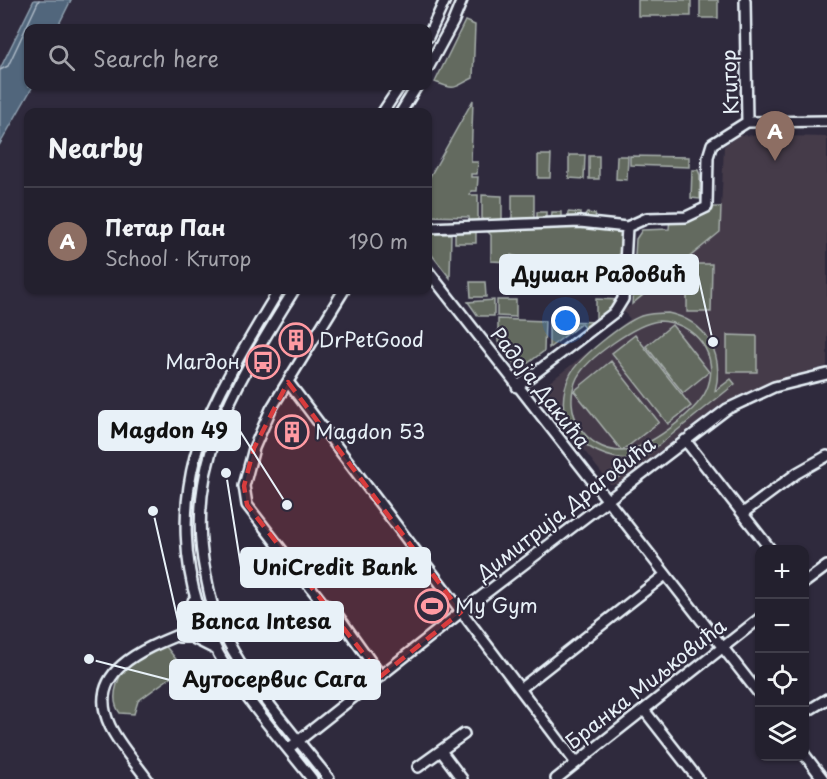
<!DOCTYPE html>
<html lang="en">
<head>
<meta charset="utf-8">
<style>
	:root { --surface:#23202e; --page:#2f2d3a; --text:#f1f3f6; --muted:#a3a3aa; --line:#403e4a; --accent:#ff9aa2 }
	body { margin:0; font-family:"Playpen Sans",sans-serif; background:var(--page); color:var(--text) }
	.controls { position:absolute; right:18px; bottom:18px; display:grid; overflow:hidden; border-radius:12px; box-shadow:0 2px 4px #0004 }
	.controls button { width:54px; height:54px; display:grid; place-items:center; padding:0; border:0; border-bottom:2px solid var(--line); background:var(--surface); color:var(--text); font:30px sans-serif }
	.you { position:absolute; left:566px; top:321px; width:21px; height:21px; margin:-15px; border:4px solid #fff; border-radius:50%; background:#1a73e8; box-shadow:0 0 0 9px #1a73e833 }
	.badge { display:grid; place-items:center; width:39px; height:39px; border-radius:50%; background:var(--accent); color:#fff; font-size:20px; font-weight:700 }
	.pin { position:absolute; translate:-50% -50px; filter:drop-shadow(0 2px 3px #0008) }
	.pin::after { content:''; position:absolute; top:32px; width:21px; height:18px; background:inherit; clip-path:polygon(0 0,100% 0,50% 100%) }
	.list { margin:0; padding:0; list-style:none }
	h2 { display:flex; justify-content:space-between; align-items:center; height:78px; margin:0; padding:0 24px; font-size:26px }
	h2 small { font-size:20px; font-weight:400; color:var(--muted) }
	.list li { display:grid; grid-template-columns:39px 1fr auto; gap:18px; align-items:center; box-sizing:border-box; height:108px; padding:0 24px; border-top:2px solid var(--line) }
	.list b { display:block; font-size:22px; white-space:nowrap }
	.list p { margin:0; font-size:20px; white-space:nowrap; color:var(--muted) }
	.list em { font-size:20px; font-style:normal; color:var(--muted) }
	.icon { flex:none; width:33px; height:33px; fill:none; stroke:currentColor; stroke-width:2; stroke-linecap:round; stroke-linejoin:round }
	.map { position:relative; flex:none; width:827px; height:779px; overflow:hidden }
	.search { position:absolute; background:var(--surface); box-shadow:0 2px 4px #0004; left:24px; top:24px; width:408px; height:66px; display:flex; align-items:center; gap:15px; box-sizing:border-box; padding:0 21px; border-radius:12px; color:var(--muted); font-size:22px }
	.panel { position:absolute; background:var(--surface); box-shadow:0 2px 4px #0004; left:24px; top:108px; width:408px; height:186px; border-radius:12px }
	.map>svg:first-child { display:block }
	.built { fill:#443a49 }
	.green { fill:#646b5e; stroke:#a6aeab; stroke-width:1.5; fill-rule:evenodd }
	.water { fill:#51667c; stroke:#8d9eae; stroke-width:1.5 }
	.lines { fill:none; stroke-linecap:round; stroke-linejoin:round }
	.shore { stroke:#acb9c6; stroke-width:1.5 }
	.minor-casing { stroke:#e8f1f8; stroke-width:14 }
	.minor { stroke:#2f2a3d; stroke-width:9 }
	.marked { fill:#d83c3d; fill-opacity:0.2; stroke:#d83c3d; stroke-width:4.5; stroke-dasharray:12 8; stroke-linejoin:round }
	.labels { text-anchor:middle; stroke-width:4.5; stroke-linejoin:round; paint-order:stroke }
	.street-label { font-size:20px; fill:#e8f1f8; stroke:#2f2a3d }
	.poi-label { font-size:20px; fill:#e8f1f8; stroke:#2f2a3d; text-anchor:start }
	.leader { fill:none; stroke:#e8f1f8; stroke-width:2 }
	.callout-dot { fill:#e8f1f8; stroke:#2f2a3d; stroke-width:2 }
	.callout { fill:#e8f1f8; stroke:#e8f1f8; stroke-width:2 }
	.callout-label { font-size:21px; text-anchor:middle; font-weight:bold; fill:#111 }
</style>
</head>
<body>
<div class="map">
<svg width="827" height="779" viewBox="0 0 827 779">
	<rect width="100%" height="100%" fill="#2f2a3d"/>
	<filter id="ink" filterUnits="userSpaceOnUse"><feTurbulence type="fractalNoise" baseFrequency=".0167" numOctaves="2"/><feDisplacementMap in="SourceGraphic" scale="12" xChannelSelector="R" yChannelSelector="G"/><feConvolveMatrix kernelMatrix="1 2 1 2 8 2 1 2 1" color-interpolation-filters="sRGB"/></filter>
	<g filter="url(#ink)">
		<path class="built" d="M739 135 827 137V366L770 382 723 403 617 484H610L538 391 630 319 623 311 720 232 724 146Z"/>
		<path class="green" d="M638 0H691V16H638Z
			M700 0H718V18H700Z
			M465 21 475 25 473 78C452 88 458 91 435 82Z
			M473 100 471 162H478L477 174H471V177H478L477 191H471L470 195H478V227L470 228 469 217 428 216V180Z
			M538 155H551L550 178H538Z
			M569 155H585L584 179 569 178Z
			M589 156H599V179H589Z
			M617 156H628L627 180 616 179Z
			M630 156 689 157V167L630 165Z
			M692 170H698L700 175V199L691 198Z
			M482 195 502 196V224H512V195H534V223H537V212H546V223H551L552 212H561V222H567L568 212 580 213V222L587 213 595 214 597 221 627 227 624 262H581L580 281 552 280V258L547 257V279H522V258L511 255V262L491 261V235L482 226Z
			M707 207H721L720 232 632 304 636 239 642 230 669 229 670 218Z
			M455 231 476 232V243H455Z
			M428 234H451L450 278 428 250Z
			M687 264H712L711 312H687Z
			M470 282H485L486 297H471Z
			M596 299 623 300 606 320 596 319Z
			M494 300V316H478L468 302Z
			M497 300H516V317L497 316Z
			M668 313C706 321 725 354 715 391L731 379 735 384 614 481 609 475 629 459C584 458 548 420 570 375 578 358 623 323 641 316 650 313 659 313 668 313ZM659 321C695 322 722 356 706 391 697 412 645 451 622 451L659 422 611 361 574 391 622 451C585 451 561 411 577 378 587 358 637 323 659 321Z
			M498 319 545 321 544 351 519 370 498 342Z
			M549 321 603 322 588 333 581 324 549 348Z
			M672 325 709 372 683 393 646 346Z
			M635 335 691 406 668 424 612 353Z
			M727 335 757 336V372H727Z
			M164 644 183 668 138 701 134 714 120 713C108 698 119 670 134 659 143 653 155 649 164 644Z"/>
		<path class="water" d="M34 0H71L57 28H28V86H33L0 144V69Z"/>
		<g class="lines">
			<path class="shore" d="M0 70 8 66 39 0"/>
			<g class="minor-casing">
				<path id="minor" d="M745 0 747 122
					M428 37 445 0
					M428 68 453 22 462 0
					M383 112 400 86
					M401 112 417 86
					M747 122 827 121
					M428 228 580 222 627 227 647 218 686 217 707 207 708 157 712 144 747 122
					M428 271 760 695
					M279 290C258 325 236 360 218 397 173 485 175 586 228 670 253 709 284 743 312 779
					M294 290C240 378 183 462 205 571 208 587 211 604 217 619 242 678 290 729 329 779
					M344 290 271 409 254 448 244 486 247 505 322 602 336 613 381 676
					M288 382 576 763
					M517 387 615 312 623 299 627 227
					M685 440 771 550
					M743 513 797 473 827 456
					M804 583 827 566
					M179 637 190 620 193 601
					M181 637H191L215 649
					M520 689 665 575
					M644 710 698 779
					M804 713 827 699
					M288 749 461 612 727 409 774 387 827 374
					M441 751 462 779
					M804 754 823 779
					M418 767 464 734
					M147 779C135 762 119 745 110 726 80 662 166 642 207 623
					M556 779 760 618"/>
			</g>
			<use href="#minor" class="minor"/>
		</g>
	</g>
	<path class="marked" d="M288 382 461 612 381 676 247 505 244 486 254 448Z"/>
	<defs>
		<g id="building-ring" transform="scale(1.725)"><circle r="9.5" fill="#2f2a3d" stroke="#ff9aa2" stroke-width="1.5"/><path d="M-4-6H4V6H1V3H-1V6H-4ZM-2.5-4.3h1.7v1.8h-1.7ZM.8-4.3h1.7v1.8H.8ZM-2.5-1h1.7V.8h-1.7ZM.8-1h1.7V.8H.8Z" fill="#ff9aa2"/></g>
		<g id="bus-ring" transform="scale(1.725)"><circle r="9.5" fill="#2f2a3d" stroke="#ff9aa2" stroke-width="1.5"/><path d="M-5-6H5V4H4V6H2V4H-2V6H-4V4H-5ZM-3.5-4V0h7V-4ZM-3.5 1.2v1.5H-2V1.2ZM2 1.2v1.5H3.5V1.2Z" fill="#ff9aa2"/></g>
		<g id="stadium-ring" transform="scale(1.725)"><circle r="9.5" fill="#2f2a3d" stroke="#ff9aa2" stroke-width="1.5"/><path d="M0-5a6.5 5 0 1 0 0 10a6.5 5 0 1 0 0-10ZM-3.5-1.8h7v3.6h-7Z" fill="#ff9aa2"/></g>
	</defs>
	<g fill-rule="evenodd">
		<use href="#building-ring" x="296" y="340"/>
		<use href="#bus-ring" x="263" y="362"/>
		<use href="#building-ring" x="292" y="432"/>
		<use href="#stadium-ring" x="432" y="606"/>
	</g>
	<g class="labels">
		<g class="street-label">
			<text transform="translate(730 82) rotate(-93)" y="7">Ктитор</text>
			<text transform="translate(540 388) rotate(52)" y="7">Радоја Дакића</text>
			<text transform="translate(566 509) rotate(-38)" y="7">Димитрија Драговића</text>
			<text transform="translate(646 684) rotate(-38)" y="7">Бранка Миљковића</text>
		</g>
		<g class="poi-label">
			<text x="319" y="347">DrPetGood</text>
			<text x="240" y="369" text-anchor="end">Магдон</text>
			<text x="315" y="439">Magdon 53</text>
			<text x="455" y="613">My Gym</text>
		</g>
	</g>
	<path class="leader" d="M713 342L698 275M287 505L240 431M226 473L241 567M153 511L178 621M89 659L170 680"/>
	<g class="callout-dot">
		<circle cx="713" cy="342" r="6"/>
		<circle cx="287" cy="505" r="6"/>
		<circle cx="226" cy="473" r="6"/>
		<circle cx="153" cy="511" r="6"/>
		<circle cx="89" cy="659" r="6"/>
	</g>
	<g class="callout">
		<rect x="500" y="255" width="198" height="39" rx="6"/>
		<rect x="99" y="411" width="141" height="39" rx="6"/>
		<rect x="241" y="548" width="189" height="39" rx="6"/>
		<rect x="178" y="602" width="165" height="39" rx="6"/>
		<rect x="170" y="660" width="210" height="39" rx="6"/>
	</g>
	<g class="callout-label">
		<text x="599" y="282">Душан Радовић</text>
		<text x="169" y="438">Magdon 49</text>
		<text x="335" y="575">UniCredit Bank</text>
		<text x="261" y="629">Banca Intesa</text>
		<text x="275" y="687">Аутосервис Сага</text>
	</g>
</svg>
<div class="controls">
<button>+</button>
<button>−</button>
<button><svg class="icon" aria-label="locate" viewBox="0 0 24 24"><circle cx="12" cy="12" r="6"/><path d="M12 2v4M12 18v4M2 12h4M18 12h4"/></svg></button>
<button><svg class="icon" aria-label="layers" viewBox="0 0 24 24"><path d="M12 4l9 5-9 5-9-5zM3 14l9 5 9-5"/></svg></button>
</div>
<div class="you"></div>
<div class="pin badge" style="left:775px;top:161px;background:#8d6e63">A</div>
<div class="search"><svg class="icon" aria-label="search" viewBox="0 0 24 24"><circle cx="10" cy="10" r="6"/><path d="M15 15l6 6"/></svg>Search here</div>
<section class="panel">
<h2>Nearby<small></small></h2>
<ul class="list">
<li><span class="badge" style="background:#8d6e63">A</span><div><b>Петар Пан</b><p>School · Ктитор</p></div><em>190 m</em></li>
</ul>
</section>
</div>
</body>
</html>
